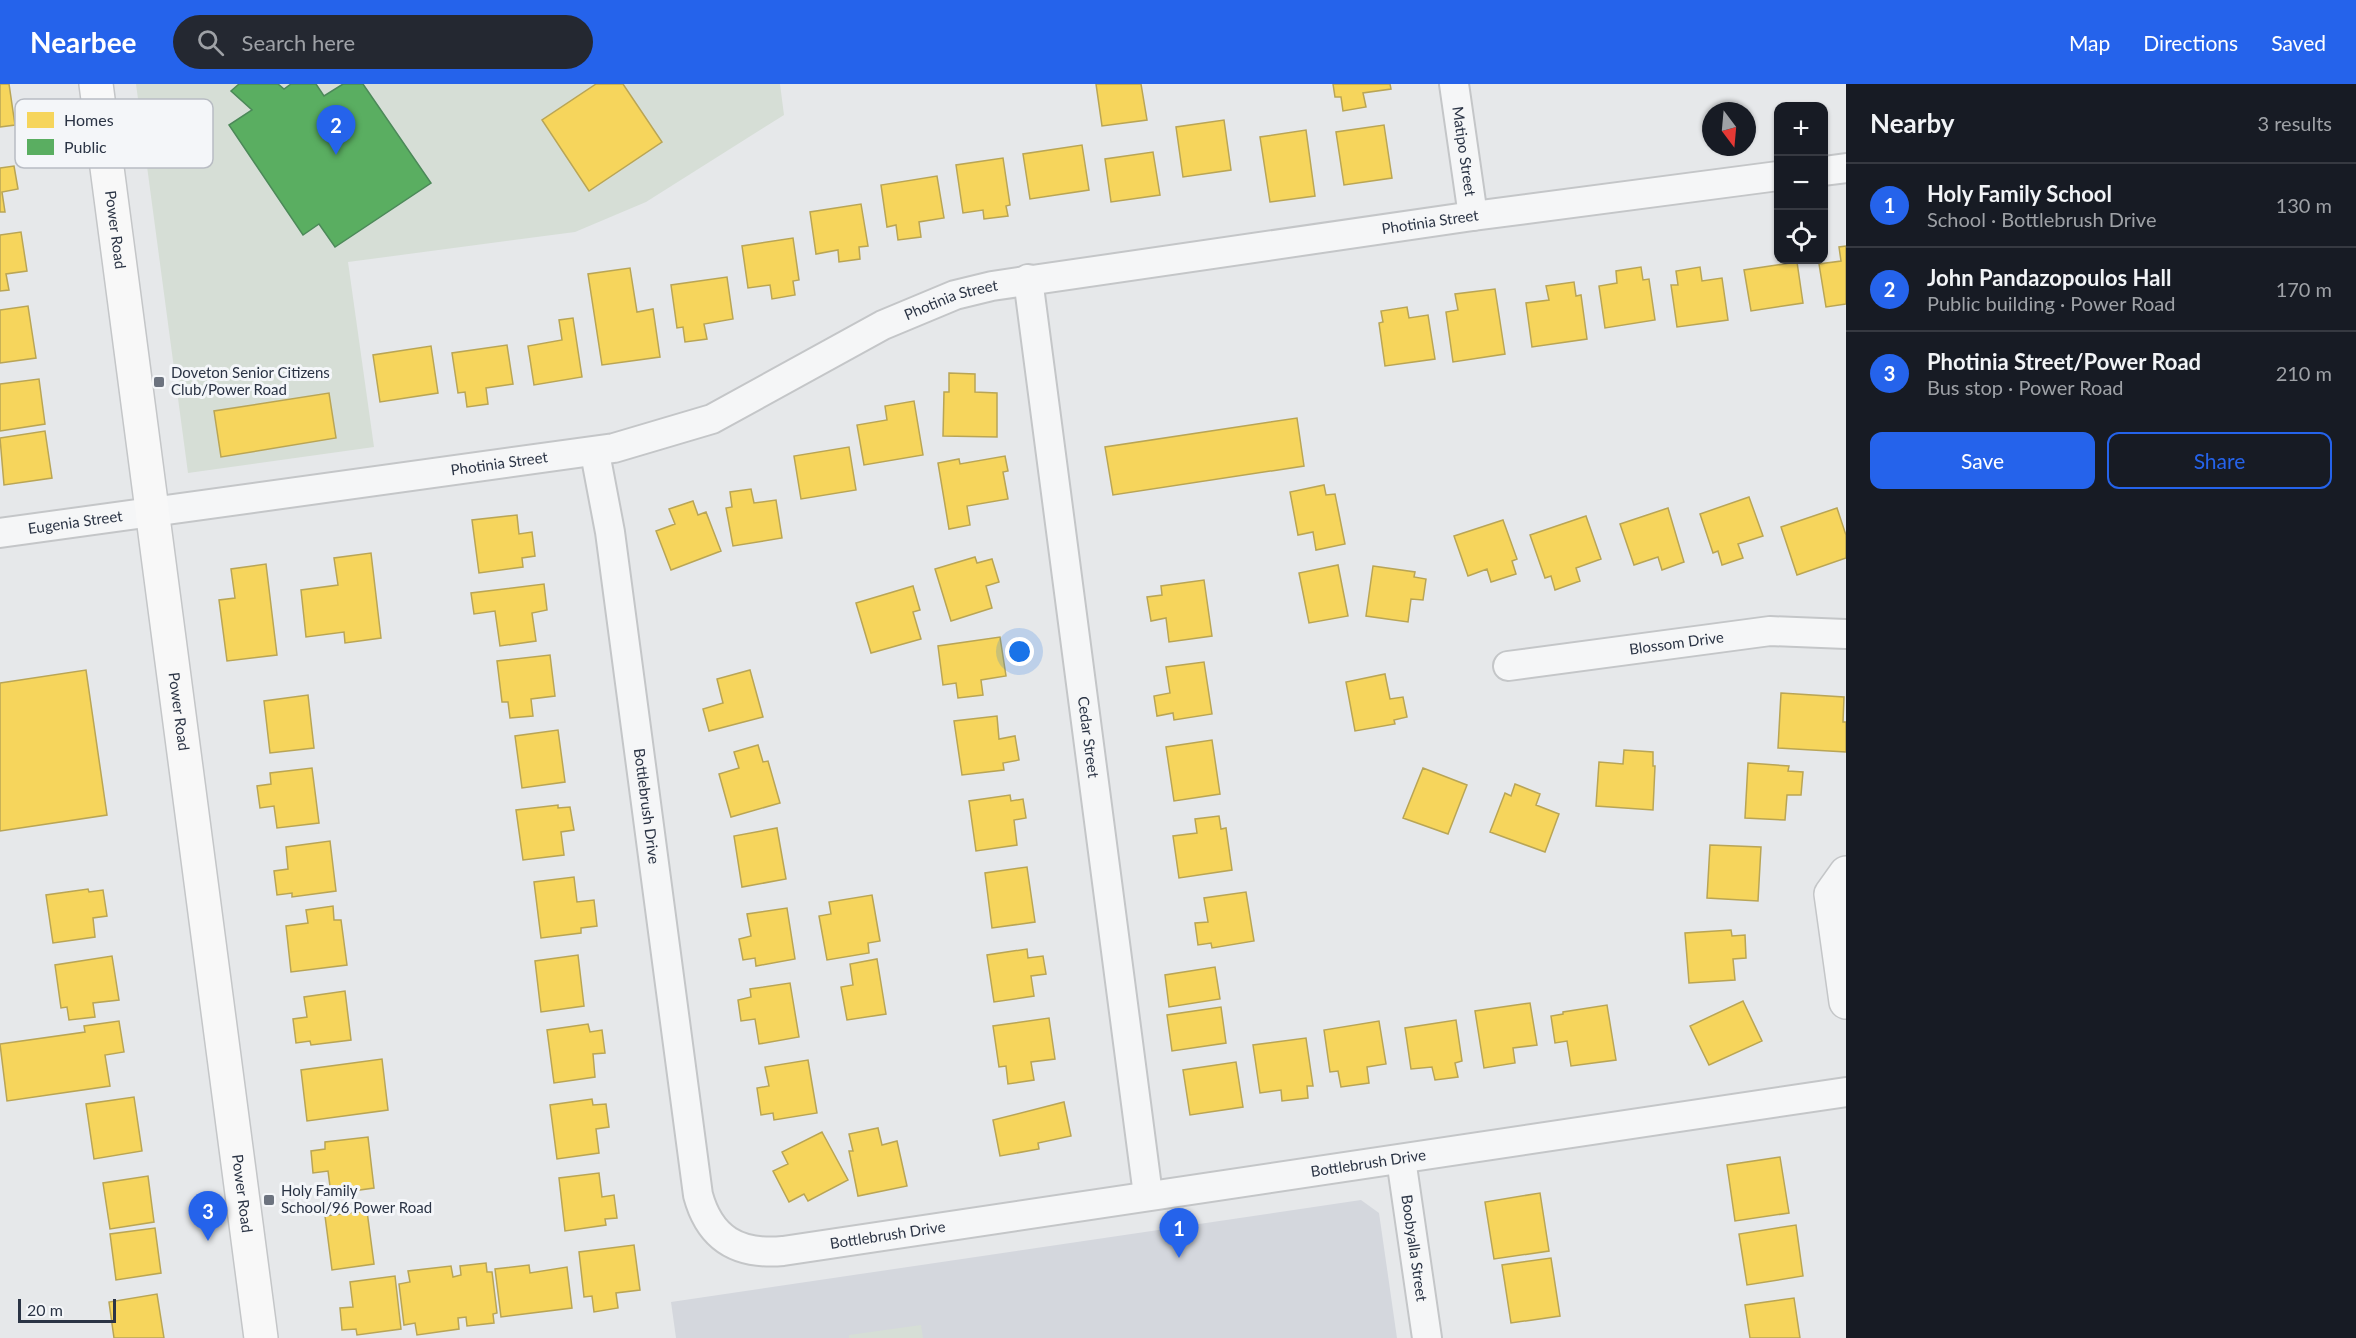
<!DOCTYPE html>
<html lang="en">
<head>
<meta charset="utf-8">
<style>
	:root { --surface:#171b24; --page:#242831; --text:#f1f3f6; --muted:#9ea1a6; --line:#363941; --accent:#2563eb }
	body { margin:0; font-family:Lato,sans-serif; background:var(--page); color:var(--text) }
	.controls { position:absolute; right:18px; top:18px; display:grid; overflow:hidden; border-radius:12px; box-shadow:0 2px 4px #0004 }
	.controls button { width:54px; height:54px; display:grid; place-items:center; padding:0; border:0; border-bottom:2px solid var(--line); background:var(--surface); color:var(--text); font:30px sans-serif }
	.compass { position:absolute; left:1702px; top:18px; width:54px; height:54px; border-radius:50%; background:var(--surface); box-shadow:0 2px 4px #0004; rotate:164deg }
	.scale { position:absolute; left:18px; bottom:15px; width:98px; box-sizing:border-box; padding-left:6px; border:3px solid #2b3445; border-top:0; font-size:16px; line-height:21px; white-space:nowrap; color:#2b3445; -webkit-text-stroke:4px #f4f6f9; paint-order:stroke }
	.you { position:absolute; left:1020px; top:568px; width:21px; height:21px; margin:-15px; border:4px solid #fff; border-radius:50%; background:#1a73e8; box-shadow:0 0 0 9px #1a73e833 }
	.badge { display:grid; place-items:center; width:39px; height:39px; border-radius:50%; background:var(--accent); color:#fff; font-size:20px; font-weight:700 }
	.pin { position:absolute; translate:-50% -50px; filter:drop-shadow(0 2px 3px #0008) }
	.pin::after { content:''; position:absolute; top:32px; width:21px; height:18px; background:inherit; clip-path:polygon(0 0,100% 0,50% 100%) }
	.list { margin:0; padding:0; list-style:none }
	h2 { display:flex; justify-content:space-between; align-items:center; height:78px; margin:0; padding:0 24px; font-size:26px }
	h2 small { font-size:20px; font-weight:400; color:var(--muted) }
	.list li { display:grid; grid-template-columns:39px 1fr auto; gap:18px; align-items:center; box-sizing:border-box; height:84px; padding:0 24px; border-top:2px solid var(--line) }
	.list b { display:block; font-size:22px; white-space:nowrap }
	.list p { margin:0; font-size:20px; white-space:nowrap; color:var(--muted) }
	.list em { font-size:20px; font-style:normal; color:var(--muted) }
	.actions { display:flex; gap:12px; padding:18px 24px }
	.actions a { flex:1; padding:14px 0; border:2px solid var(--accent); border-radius:12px; text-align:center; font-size:21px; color:var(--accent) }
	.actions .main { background:var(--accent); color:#fff }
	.icon { flex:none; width:33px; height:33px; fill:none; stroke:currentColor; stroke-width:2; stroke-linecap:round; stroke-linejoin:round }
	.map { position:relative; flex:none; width:1846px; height:1254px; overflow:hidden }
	header { display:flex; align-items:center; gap:36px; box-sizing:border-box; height:84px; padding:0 30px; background:var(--accent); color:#fff }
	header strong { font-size:28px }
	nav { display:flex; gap:33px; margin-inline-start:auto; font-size:21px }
	.search { width:420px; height:54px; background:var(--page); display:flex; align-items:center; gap:15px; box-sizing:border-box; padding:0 21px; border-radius:33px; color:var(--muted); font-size:22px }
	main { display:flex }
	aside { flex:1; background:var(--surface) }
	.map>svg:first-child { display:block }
	.built { fill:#d4d7dd }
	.green { fill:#d6ded6 }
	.homes { fill:#f6d55c; stroke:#b9a555; stroke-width:1.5 }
	.public { fill:#5aae61; stroke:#4c8959; stroke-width:1.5 }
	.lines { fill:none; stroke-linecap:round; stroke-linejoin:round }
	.minor-casing { stroke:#c4c6c8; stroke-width:32 }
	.tertiary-casing { stroke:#c4c6c8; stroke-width:36 }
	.secondary-casing { stroke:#c4c6c8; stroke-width:36 }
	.minor { stroke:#f5f6f7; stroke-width:28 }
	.tertiary { stroke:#f5f6f7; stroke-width:33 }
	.secondary { stroke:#f8f8f8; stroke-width:33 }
	.poi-dot { fill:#6c737f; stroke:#f4f6f9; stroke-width:2 }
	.labels { text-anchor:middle; stroke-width:6; stroke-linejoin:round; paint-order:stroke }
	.street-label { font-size:15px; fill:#2b3445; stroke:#f4f6f9 }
	.poi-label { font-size:15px; fill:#2b3445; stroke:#f4f6f9; text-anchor:start }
	.key { fill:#f4f6f9; stroke:#b8bcc3; stroke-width:1.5 }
	.key-label { font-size:16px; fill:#2b3445 }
</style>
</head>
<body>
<header>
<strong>Nearbee</strong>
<div class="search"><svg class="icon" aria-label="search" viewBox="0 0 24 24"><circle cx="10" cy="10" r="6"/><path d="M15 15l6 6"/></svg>Search here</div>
<nav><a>Map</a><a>Directions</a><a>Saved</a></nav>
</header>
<main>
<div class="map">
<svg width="1846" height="1254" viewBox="0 0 1846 1254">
	<rect width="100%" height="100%" fill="#e6e8ea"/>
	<path class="built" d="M1361 1116 1379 1129 1397 1254H676L671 1218Z"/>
	<path class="green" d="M136 0H780L784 31 646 118 575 148 348 178 374 363 188 389Z
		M921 1241 923 1254H849V1251Z"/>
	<path class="homes" d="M0 0H9L15 41 0 43Z
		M596 0H623L662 58 589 107 542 36Z
		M1096 0H1141L1147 36 1102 42Z
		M1333 0H1390L1391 5 1363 9 1366 23 1343 27 1341 13H1335Z
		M1224 36 1231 86 1183 93 1176 43Z
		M1384 41 1392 94 1344 101 1336 48Z
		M1306 46 1315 112 1270 118 1260 53Z
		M1082 61 1089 106 1030 115 1023 70Z
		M1153 68 1160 111 1111 118 1105 75Z
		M1003 74 1010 121 1006 122 1008 132 984 135 983 126 963 129 956 81Z
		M14 82 18 105 2 108 5 128H0V84Z
		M937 92 944 134 919 138 921 153 898 156 896 141 887 143 881 101Z
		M861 120 868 162 859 163 860 175 839 178 838 166 816 170 810 128Z
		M21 148 27 187 6 190 9 206 0 207V151Z
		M793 154 799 196 793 197 795 211 772 215 770 201 748 204 742 162Z
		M1846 162V220L1826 223 1819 180 1841 177 1839 163Z
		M1797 178 1803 219 1751 227 1744 186Z
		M1641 183 1643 196 1649 195 1655 236 1605 244 1599 202 1617 199 1616 187Z
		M1700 183 1702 197 1722 194 1728 236 1677 243 1671 201H1678L1676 187Z
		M630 184 637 228 653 225 660 273 602 281 588 190Z
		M727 193 733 235 704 240 707 255 685 258 683 243 677 244 671 201Z
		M1574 198 1576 212 1581 211 1587 255 1532 263 1526 219 1549 216 1546 202Z
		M1495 205 1505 270 1453 278 1446 228 1458 226 1455 210Z
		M28 222 36 274 0 279V226Z
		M1407 223 1409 234 1428 231 1435 275 1385 282 1379 239 1383 238 1381 227Z
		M573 234 582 293 534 301 528 262 562 256 559 236Z
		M507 261 513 300 486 304 488 320 467 323 465 308 458 309 452 269Z
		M431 262 438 309 380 318 373 271Z
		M949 289 975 290V308L997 309V353L943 352 944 308H949Z
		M39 295 45 340 0 347V300Z
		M329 309 336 354 221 373 214 327Z
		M914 317 923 371 864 381 857 341 887 336 885 322Z
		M1297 334 1304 382 1113 411 1105 363Z
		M45 347 52 394 4 401 0 354Z
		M849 363 856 406 801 415 794 372Z
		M1005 372 1008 387 1003 388 1008 415 967 422 970 441 949 445 938 379 959 375 960 380Z
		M1324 401 1326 411 1335 410 1345 460 1316 466 1313 448 1298 451 1290 408Z
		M751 405 754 419 776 416 782 454 733 462 726 424 732 423 730 408Z
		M1749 413 1763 452 1738 460 1743 474 1722 481 1718 467 1713 469 1700 430Z
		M693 417 698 431 706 428 721 467 671 486 656 447 675 440 669 425Z
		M1668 424 1684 478 1662 486 1658 473 1634 481 1620 440Z
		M1837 424 1846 451V474L1797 491 1781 443Z
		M517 431 519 450 532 448 535 472 522 474 523 483 479 489 472 436Z
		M1586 432 1601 475 1576 484 1580 497 1555 506 1551 492 1545 494 1530 451Z
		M1503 436 1517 475 1512 477 1516 490 1491 498 1487 485 1468 492 1454 452Z
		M371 469 381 554 345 559 344 548 306 553 301 506 338 501 334 474Z
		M975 473 977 479 992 475 999 498 986 502 992 524 951 537 935 485Z
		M266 480 277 571 227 577 219 516 235 514 231 485Z
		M1338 481 1348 532 1309 539 1299 489Z
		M1373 482 1415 488 1414 493 1426 495 1423 516 1411 515 1408 538 1366 532Z
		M1204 496 1212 552 1169 558 1166 534 1151 537 1147 513 1162 511 1161 502Z
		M544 500 547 526 532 529 536 557 500 562 495 527 474 530 471 509Z
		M913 502 920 526 913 528 921 555 871 569 856 519Z
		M1000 553 1006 592 981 596 983 611 958 614 956 599 943 601 938 562Z
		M550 571 555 612 531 615 533 632 510 634 508 618H502L497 577Z
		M1204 578 1212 630 1174 636 1173 629 1157 632 1154 612 1170 609 1166 583Z
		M86 586 107 731 0 747V599Z
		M750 586 763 633 709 647 703 625 723 619 717 595Z
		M1385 590 1390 615 1403 613 1407 633 1394 636 1395 640 1355 647 1346 598Z
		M1781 609 1844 613 1843 638H1846V668L1778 664Z
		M308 611 314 664 270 669 264 617Z
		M997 632 999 655 1015 652 1019 676 1003 679 1004 686 962 691 954 637Z
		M558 646 565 698 522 704 515 652Z
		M1212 656 1220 710 1174 717 1166 663Z
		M758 661 763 678 768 677 780 719 731 733 719 690 739 684 734 668Z
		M1624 666 1653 668V682H1655L1653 726 1596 722 1599 678 1623 680Z
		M1748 679 1789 682 1788 687 1803 688 1801 711H1787L1785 736 1745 734Z
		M312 684 319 739 277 744 274 722 260 724 257 702 271 700 270 689Z
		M1423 684 1467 701 1448 750 1403 734Z
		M1515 700 1540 710 1536 721 1559 730 1545 768 1490 748 1505 709 1511 712Z
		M1010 711 1011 717 1023 715 1026 734 1014 736 1017 761 976 767 969 717Z
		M558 721V724L570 723 574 746 561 748 564 771 523 776 516 726Z
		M1219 732 1221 745 1226 744 1232 786 1179 794 1173 752 1197 749 1195 735Z
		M777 744 786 795 742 803 734 752Z
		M330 757 336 807 292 813V809L277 811 274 787 288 785 286 763Z
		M1710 761 1761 763 1758 817 1707 814Z
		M1027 783 1035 838 992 844 985 789Z
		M574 793 577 818 594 816 597 842 581 844V849L541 854 534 798Z
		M88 805 89 808 103 806 107 832 93 834 95 853 53 859 46 811Z
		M1246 808 1254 857 1212 864 1211 859 1198 861 1195 839 1208 838 1204 814Z
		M872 811 880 857 868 859 869 869 827 876 819 832 831 830 829 818Z
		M333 822 334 836H341L347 881 291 888 286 842 308 839 306 826Z
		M787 824 795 875 756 882 755 874 743 876 739 855 751 852 747 830Z
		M1731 846 1732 852 1745 851 1746 874 1733 875 1735 896 1689 899 1685 849Z
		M1027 865 1028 874 1043 872 1046 890 1031 892 1034 912 994 918 987 871Z
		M578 871 584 922 541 928 535 877Z
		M112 872 119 916 93 919 95 933 69 936 67 923 61 924 55 881Z
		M877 875 886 930 847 936 841 903 853 901 850 880Z
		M1215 883 1220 915 1169 923 1165 891Z
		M790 899 799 953 759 960 755 935 741 937 738 916 751 913 750 905Z
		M345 907 351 956 311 961 310 957 296 959 293 935 307 933 304 913Z
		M1743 917 1762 957 1709 981 1690 942Z
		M1530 919 1537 961 1513 964 1515 979 1484 984 1475 927Z
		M1607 921 1616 976 1571 982 1567 957 1555 959 1551 932 1563 930V928Z
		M1221 923 1226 959 1172 967 1167 931Z
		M1049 934 1055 975 1031 978 1034 996 1008 1000 1006 982 999 983 993 942Z
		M1456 936 1462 977 1455 979 1458 993 1435 996 1432 983 1411 985 1405 944Z
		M119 937 124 968 105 971 110 1002 7 1017 0 960 85 948 84 942Z
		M1379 937 1386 980 1367 983 1369 999 1341 1003 1338 987 1330 988 1324 946Z
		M588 940 590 948 602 946 605 969 593 970 595 993 554 999 547 946Z
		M1306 954 1313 1002H1307L1308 1014 1282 1017 1281 1006 1260 1009 1253 961Z
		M382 975 388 1026 307 1037 301 986Z
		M808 976 817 1029 774 1036 773 1029 761 1031 757 1004 769 1002 765 983Z
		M1236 978 1243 1023 1190 1031 1183 986Z
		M134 1013 142 1067 94 1075 86 1020Z
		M592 1015 593 1021 606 1020 609 1043 596 1045 599 1069 557 1075 550 1021Z
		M1064 1018 1071 1052 1038 1059 1039 1065 1000 1072 993 1036Z
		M878 1044 882 1061 897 1057 907 1102 858 1112 849 1067H853L849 1050Z
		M822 1048 848 1096 808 1117 804 1110 789 1118 773 1087 788 1080 782 1068Z
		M368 1053 374 1104 331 1110 328 1087 313 1089 311 1067 325 1065V1058Z
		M1780 1073 1789 1129 1735 1137 1727 1081Z
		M599 1089 602 1113 614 1111 617 1134 605 1135 606 1141 565 1147 559 1094Z
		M148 1092 154 1138 110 1145 103 1099Z
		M1540 1109 1549 1167 1494 1175 1485 1118Z
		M367 1127 374 1180 332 1186 325 1132Z
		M1796 1141 1803 1192 1747 1201 1739 1150Z
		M155 1144 161 1189 116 1196 110 1150Z
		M634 1161 640 1206 616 1209 618 1224 594 1228 592 1212 584 1213 579 1168Z
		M1551 1174 1560 1232 1511 1239 1502 1181Z
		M486 1179 487 1188H492L497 1229 493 1230 494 1239 467 1242 466 1233 458 1234 459 1245 417 1251 415 1239 404 1241 399 1200 410 1198 408 1187 451 1182 453 1193 461 1191 460 1182Z
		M529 1181 530 1189 567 1183 572 1224 501 1233 495 1185Z
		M395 1192 401 1245 357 1251 356 1245 342 1246 340 1224 353 1223 350 1198Z
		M157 1210 164 1254H114L109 1218Z
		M1794 1214 1800 1254H1750L1745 1221Z"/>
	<path class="public" d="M239 0H278L284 5 291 0H316L324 12 343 0H363L431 99 335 163 319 140 303 151 229 41 252 26 231 7Z"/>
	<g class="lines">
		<g class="minor-casing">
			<g id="minor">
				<path id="s1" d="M1454 0 1473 132"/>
				<path d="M1824 87 1846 84"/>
				<path id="s2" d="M1028 195 1148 1111"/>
				<path id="s3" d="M595 369 610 448 698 1111C710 1155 738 1171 783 1167L1846 1008"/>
				<path id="s4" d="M0 449 614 364 712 335 883 241 955 211 992 202 1473 132 1778 92"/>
				<path id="s5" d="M1508 582 1770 547 1846 550"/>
				<path id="s6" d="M1401 1075 1427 1254"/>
			</g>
		</g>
		<g class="tertiary-casing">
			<path id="tertiary" d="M1846 789 1831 810 1846 918"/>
		</g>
		<g class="secondary-casing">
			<g id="secondary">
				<path id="s7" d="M96 0 261 1254"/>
			</g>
		</g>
		<use href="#minor" class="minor"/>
		<use href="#tertiary" class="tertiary"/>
		<use href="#secondary" class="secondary"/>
	</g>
	<g class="poi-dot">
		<rect x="153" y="292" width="12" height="12" rx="3"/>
		<rect x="263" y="1110" width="12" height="12" rx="3"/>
	</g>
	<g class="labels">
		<g class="street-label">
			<text dy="5" stroke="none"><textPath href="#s1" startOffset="68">Matipo Street</textPath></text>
			<text dy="5" stroke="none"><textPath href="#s4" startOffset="1476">Photinia Street</textPath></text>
			<text dy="5" stroke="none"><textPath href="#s7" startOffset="147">Power Road</textPath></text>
			<text dy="5" stroke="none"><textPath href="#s4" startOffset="990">Photinia Street</textPath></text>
			<text dy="5" stroke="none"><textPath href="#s4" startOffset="504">Photinia Street</textPath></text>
			<text dy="5" stroke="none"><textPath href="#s4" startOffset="76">Eugenia Street</textPath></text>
			<text dy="5" stroke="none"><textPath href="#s5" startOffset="170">Blossom Drive</textPath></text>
			<text dy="5" stroke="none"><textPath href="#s7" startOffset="633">Power Road</textPath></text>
			<text dy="5" stroke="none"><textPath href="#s2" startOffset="462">Cedar Street</textPath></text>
			<text dy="5" stroke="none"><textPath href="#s3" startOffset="357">Bottlebrush Drive</textPath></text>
			<text dy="5" stroke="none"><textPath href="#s3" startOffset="1454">Bottlebrush Drive</textPath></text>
			<text dy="5" stroke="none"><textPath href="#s7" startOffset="1119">Power Road</textPath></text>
			<text dy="5" stroke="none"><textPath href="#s3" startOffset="968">Bottlebrush Drive</textPath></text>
			<text dy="5" stroke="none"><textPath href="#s6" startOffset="90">Boobyalla Street</textPath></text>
		</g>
		<g class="poi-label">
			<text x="171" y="294">Doveton Senior Citizens<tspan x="171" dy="17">Club/Power Road</tspan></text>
			<text x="281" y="1112">Holy Family<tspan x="281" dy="17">School/96 Power Road</tspan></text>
		</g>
	</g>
	<rect x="15" y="15" width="198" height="69" rx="9" class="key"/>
	<rect x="27" y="28" width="27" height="16" fill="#f6d55c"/>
	<rect x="27" y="55" width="27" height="16" fill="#5aae61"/>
	<g class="key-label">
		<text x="64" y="42">Homes</text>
		<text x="64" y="69">Public</text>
	</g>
</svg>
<div class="controls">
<button>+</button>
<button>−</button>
<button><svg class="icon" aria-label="locate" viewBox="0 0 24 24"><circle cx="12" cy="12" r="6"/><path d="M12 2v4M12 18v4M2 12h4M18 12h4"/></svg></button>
</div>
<svg class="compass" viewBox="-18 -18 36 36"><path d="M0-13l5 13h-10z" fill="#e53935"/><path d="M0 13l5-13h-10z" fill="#9ea1a6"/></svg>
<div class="scale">20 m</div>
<div class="you"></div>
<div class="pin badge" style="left:1179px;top:1174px">1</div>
<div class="pin badge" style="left:336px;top:71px">2</div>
<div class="pin badge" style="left:208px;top:1157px">3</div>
</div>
<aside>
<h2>Nearby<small>3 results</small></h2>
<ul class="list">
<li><span class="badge">1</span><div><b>Holy Family School</b><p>School · Bottlebrush Drive</p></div><em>130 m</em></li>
<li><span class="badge">2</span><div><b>John Pandazopoulos Hall</b><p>Public building · Power Road</p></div><em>170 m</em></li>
<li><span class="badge">3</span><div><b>Photinia Street/Power Road</b><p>Bus stop · Power Road</p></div><em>210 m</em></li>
</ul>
<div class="actions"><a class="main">Save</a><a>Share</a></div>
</aside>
</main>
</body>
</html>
